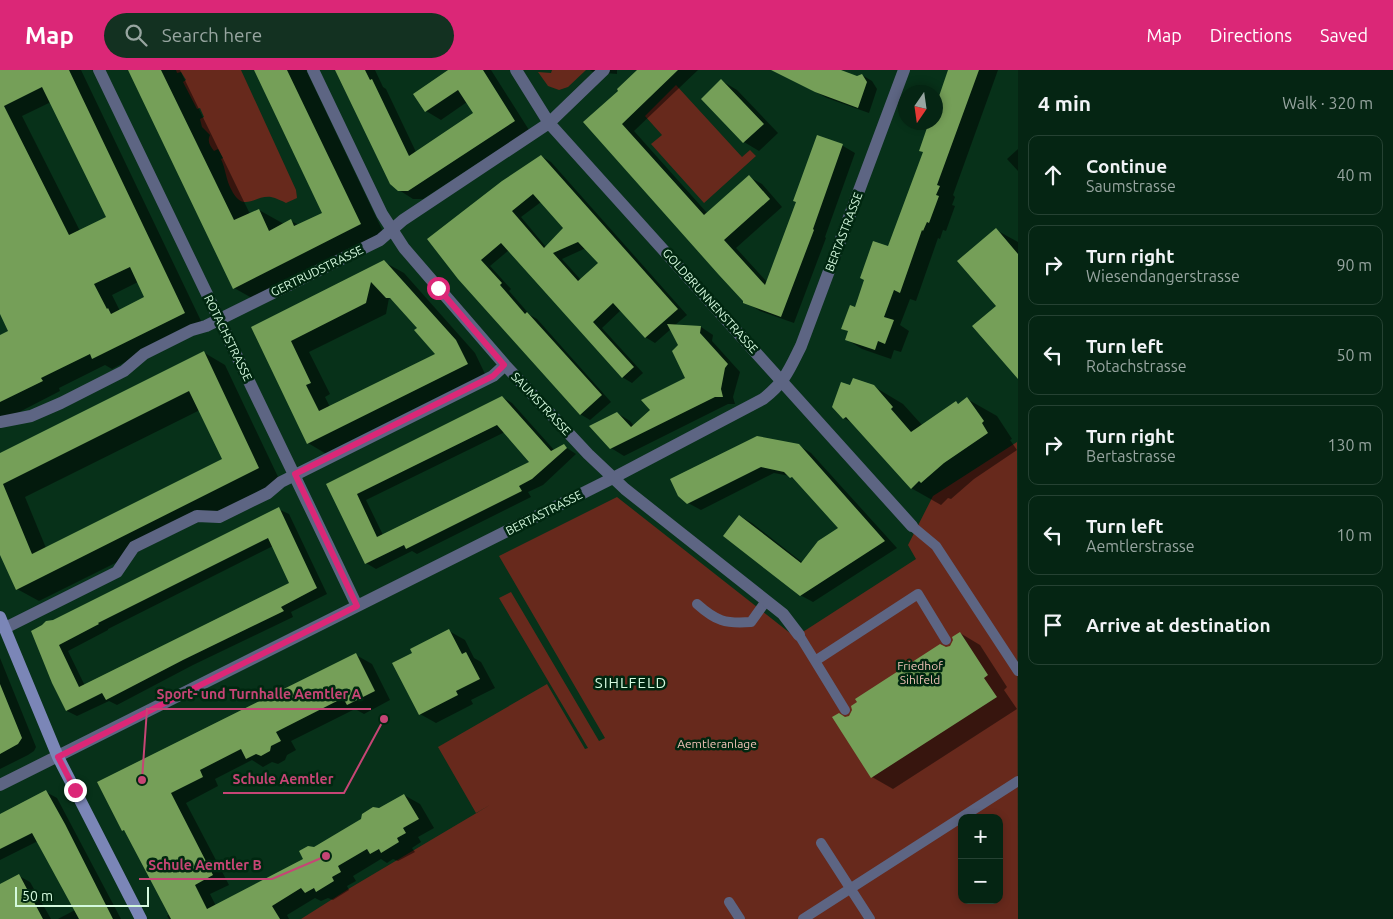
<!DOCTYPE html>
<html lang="en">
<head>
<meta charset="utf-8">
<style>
	:root { --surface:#052513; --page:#133121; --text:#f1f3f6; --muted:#97a5a0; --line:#264233; --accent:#db2777 }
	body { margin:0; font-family:Ubuntu,sans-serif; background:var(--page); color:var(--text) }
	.controls { position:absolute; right:15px; bottom:15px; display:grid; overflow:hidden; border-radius:10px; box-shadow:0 2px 8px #0003 }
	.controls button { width:45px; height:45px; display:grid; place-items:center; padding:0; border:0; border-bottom:1px solid var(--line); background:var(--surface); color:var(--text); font:25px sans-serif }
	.compass { position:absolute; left:898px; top:15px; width:45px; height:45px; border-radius:50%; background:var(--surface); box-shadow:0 2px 8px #0003; rotate:193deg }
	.scale { position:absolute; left:15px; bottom:12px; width:134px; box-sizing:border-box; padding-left:5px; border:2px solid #d4f9de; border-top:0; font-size:14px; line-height:18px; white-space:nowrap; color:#d4f9de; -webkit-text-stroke:4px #002710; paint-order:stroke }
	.stop { position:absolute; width:15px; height:15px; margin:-11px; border:4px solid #db2777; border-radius:50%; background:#fff }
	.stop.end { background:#db2777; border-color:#fff; box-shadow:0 1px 5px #0008 }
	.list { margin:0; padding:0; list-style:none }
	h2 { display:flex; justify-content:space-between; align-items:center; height:65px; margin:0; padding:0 20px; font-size:21px }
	h2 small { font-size:16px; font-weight:400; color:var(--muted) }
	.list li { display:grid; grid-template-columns:32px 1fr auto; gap:15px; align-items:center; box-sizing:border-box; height:80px; margin:0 10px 10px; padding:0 10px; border:1px solid var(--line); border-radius:10px }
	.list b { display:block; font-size:19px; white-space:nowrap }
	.list p { margin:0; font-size:16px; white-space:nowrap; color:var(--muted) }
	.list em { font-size:16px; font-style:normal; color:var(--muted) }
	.icon { flex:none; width:28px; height:28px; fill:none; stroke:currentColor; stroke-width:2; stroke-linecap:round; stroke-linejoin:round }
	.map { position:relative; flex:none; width:1018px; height:849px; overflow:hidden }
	header { display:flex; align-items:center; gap:30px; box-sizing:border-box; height:70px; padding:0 25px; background:var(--accent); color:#fff }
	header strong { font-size:24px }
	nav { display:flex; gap:28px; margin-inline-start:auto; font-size:18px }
	.search { width:350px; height:45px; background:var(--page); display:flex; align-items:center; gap:12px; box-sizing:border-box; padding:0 18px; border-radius:28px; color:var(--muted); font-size:19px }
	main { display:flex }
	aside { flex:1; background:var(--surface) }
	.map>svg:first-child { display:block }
	.green { fill:#67291c; fill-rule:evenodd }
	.shadow { fill:#0007; fill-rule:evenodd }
	.building { fill:#759f58; fill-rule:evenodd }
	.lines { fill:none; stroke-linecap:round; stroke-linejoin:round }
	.lane { stroke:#5d6583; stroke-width:10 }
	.street { stroke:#5d6583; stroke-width:12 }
	.secondary { stroke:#7b86b7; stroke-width:12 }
	.route { stroke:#db2777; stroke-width:6 }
	.labels { text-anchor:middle; stroke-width:5; stroke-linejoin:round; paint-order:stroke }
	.street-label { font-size:12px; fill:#d4f9de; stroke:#002710 }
	.park-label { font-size:12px; fill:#f1c3b8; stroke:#002710 }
	.quarter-label { font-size:15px; letter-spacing:1px; fill:#d4f9de; stroke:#002710 }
	.leader { fill:none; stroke:#c64575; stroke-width:2 }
	.callout-dot { fill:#c64575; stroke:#002710; stroke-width:2 }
	.callout-label { font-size:14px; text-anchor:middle; font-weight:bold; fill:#c64575; stroke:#002710; stroke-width:5; stroke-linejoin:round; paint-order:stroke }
</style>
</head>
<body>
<header>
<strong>Map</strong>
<div class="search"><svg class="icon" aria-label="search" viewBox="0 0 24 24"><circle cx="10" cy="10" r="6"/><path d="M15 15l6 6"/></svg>Search here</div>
<nav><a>Map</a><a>Directions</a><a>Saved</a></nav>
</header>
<main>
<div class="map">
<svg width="1018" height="849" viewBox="0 0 1018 849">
	<rect width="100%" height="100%" fill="#073119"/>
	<path class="green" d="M176 0H241L296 120 297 128 286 133C282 131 276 128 271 127 254 125 243 144 231 119 226 110 226 100 221 89L223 88 218 79 214 81C210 75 207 72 210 65L202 57 200 49 204 47 200 38 197 39 183 12 186 10 181 2 177 3Z
		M552 0H586L568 17 559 20 548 16 538 2 551 3Z
		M676 15 742 87 750 80 756 86 704 133 651 74 662 65 645 46Z
		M1017 372 1018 849H301L350 818 490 735 476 743 438 677 547 614 585 679 588 678 499 528 511 522 599 671 605 668 499 486 617 427 795 567 916 489 908 475 933 426ZM962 748H999V830H962Z"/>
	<path class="shadow" d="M6 0H81L202 253 112 299 105 295 59 318 60 321 0 352V266L10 261 0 242V3ZM51 32 107 147 80 161 22 46ZM138 212 146 227 120 241 112 225Z
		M129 0H180L250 144 259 140 284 154 291 151 299 155 324 143 255 0H306L387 170 261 233 234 218Z
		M336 0H375L383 17 386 19 416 82 474 44 467 32 441 50 426 41 415 24 448 2 447 0H491L529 60 423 129H413L399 120Z
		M590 0H617V4L593 2Z
		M638 0H698L634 61 708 144 749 107 762 114 782 137 736 178 767 212 797 132 818 66 843 76 855 83 825 167 826 168 794 253 760 241 747 233 584 52 620 21Z
		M779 0H837L857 7 862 5 872 11 877 19 869 43 827 28 793 10Z
		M950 0H998L953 125 955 127 952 135 955 136 946 161 943 160 940 169 938 168 916 231 910 229 900 255 909 261 901 282 894 280 891 289 862 279 846 269 849 262 843 258 889 178 936 52V39Z
		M722 11 737 20 778 63 759 81 744 72 702 29Z
		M1018 79V101L1007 89Z
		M541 86 551 92 687 245 675 255 701 257 713 265 712 271 740 302 733 327 735 334H728L624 386 611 378 617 343 630 351 634 356 687 308 679 275 671 259 655 273 645 267 621 240 602 258 643 303 632 313 622 307 509 180 490 196 511 219 509 221 530 245 537 249 611 332 590 350 580 344 459 208ZM541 132 564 159 546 177 521 147ZM586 178 600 193 581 210 562 189Z
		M996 160 1018 172V305L1015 303 998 236Z
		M384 192 404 203 475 283 486 306 328 385 308 373 253 258ZM389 228 394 231 418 258 437 284 330 337 325 327 330 324 309 282 386 244Z
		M203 282 225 295 280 411 39 531 17 519 0 482V384ZM200 340 224 390 46 478 25 427Z
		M873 316 903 334 922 355 956 333 959 334 967 329 997 346 1012 369 1010 370 1017 380 974 409 951 429 948 428 941 435 911 418 854 354 844 348 851 317Z
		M502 327 512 333 555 381 564 376 576 384 543 415 528 422 531 427 417 484 412 481 376 499 366 493 327 414ZM505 362 532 392 383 465 366 430Z
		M798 375 811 383 897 478 813 532 800 525 740 446 752 453 803 493 840 458 799 412 790 406 774 403 701 440 688 433Z
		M278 439 289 444 327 524 291 542 293 547 193 595 117 635 109 631 77 646 67 641 53 612V551ZM273 476 291 513 85 616 68 581 108 560V559Z
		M449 561 465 570 474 588 481 592 495 618 471 630 473 634 436 653 420 644Z
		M960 563 980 575 1007 617 1004 620 1017 639 893 719 872 707 845 648 850 647 946 578 951 577Z
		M356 585 372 594 390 630 364 644 355 639 291 671 296 680 287 685 285 690 278 694 272 692 263 697 252 690 215 709 218 716 186 733 229 815 210 824 216 836 305 789 314 778 404 725 420 734 434 758 418 767 421 772 412 778 415 782 398 791 393 789 387 793 381 789 353 806 356 811 347 816 349 820 333 830 328 828 321 831 315 828 287 845 289 849H169L167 846 170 844 127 762 123 760 99 713Z
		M0 588 36 677 34 681 28 685 0 699Z
		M46 722 57 728 121 849H58L75 840 38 771 0 790V745Z
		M19 806 30 812 51 849H0V816Z"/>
	<path class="building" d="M0 0H69L185 243 92 289 90 284 41 308 43 311 0 332V265L8 261 0 244ZM42 17 106 147 69 165 4 36ZM130 197 144 227 111 244 108 238 107 239 94 214Z
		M128 0H161L234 150 259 139 269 161 291 149 294 156 322 143 254 0H287L361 154 233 219Z
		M335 0H365L370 10 372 9 409 86 473 43 458 20 425 42 413 24 448 0H483L515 51 408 121H398L390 114Z
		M637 0H678L622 54 704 145 749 105 770 129 724 170 765 215 796 132 793 131 817 65 843 74 813 159 814 160 781 247 743 233V231L719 205 583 52 618 21 617 19Z
		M771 0H841L857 6 862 4 867 12 858 38 815 22Z
		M948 0H979L937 115 940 116 936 125 939 126 929 153 927 152 923 161 922 160 900 223 894 220 884 247 894 250 885 274 878 271 875 280 845 270 848 261 841 259 850 235 855 237 864 210 860 208 873 171 888 176 923 82 919 81 929 52H936V35Z
		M721 9 764 54 743 73 701 29Z
		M541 85 678 239 645 268 613 233 593 252 634 297 622 308 501 173 481 190 502 213 500 215 525 244 527 242 602 325 580 345 458 209 427 169 502 111ZM533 124 563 158 544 178 512 141ZM578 172 598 193 578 211 553 183Z
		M996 158 1018 184V309L972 256 996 236 957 191Z
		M384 190 456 270 468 294 307 374 251 257ZM371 212 386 228H390L417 258 414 260 435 284 319 341 306 315 311 313 291 271 366 233Z
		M667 254 701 256 700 263 728 294 725 298 721 319 723 327H715L610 379 589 356 617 342 631 357 650 340 641 330 685 308 672 281 678 275Z
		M204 281 259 398 16 520 0 485V383ZM189 321 222 389 32 484 3 414Z
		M853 308 874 315 893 337 891 339 911 362 956 331 958 334 967 327 984 351 982 353 988 363 944 393 921 413 919 411 911 419 846 347 843 349 832 337 841 312 850 315Z
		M502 326 551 381 564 374 567 378 532 409 519 416 522 421 406 479 404 475 365 494 326 414ZM497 355 529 392 377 467 357 424Z
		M757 366 799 374 885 471 800 526 723 466 739 445 801 493 818 471 838 458 792 407 790 408 784 402 761 397 687 434 678 426 670 409Z
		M279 437 317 518 281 537 284 541 183 590 106 630 102 623 66 641 52 613 31 561 42 555 46 551 53 550ZM268 468 289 513 79 617 59 575 99 554 98 553Z
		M449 559 462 584 466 582 480 609 456 621 458 625 419 645 392 593 412 583 410 579Z
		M960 562 988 605 984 608 997 627 871 708 832 647 839 643 845 647 849 646 852 640 851 636 857 632 855 629 940 574 946 577 950 576 953 570 952 567Z
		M356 583 375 621 347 635 343 628 276 662 281 671 271 676 270 681 261 686 256 684 246 689 241 679 200 700 203 707 171 723 213 805 195 815 207 839 303 789 299 781 308 776 314 777 361 749 362 744 373 737 379 738 404 724 419 749 403 758 406 763 397 768 399 772 381 783 379 779 370 784 367 779 338 796 341 802 332 807 334 811 316 822 314 818 305 823 301 818 272 836 280 849H171L124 760 122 761 97 712Z
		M0 614 22 668 18 674 0 684Z
		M46 720 65 754 113 849H79L32 763 0 779V744Z
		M19 804 43 849H0V814Z"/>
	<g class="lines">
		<path class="lane" d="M912 456 936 476 1018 601
			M697 534C716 551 725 554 751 552L766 531
			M799 565 815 591 918 524 946 570
			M815 591 845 640
			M821 773 870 849
			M729 832 740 849
			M803 849 1018 711"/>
		<path class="street" d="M99 0C185 179 272 357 357 536
			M313 0 382 144 404 178 505 295 588 384 625 419 783 544 799 565
			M516 0 549 53 912 456
			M0 352 31 346 61 333 124 301 144 284 192 260 206 256 380 170 403 150 549 53 604 0
			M5 558 117 502 134 477 197 446 219 447 268 423 281 412 493 306 505 295
			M0 715 613 408 763 329C785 312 789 300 801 276L904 0"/>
		<path class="secondary" d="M0 547 58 687 141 849"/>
	</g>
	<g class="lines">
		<path class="route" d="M75 720 58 687 357 536 295 404 493 306 504 295 438 218"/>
	</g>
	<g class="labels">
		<g class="street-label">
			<text transform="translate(844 162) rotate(-69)" y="4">BERTASTRASSE</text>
			<text transform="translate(317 201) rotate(-26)" y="4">GERTRUDSTRASSE</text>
			<text transform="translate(710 231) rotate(48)" y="4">GOLDBRUNNENSTRASSE</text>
			<text transform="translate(228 268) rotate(64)" y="4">ROTACHSTRASSE</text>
			<text transform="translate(541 334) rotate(47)" y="4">SAUMSTRASSE</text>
			<text transform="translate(544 443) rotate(-27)" y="4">BERTASTRASSE</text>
		</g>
		<g class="park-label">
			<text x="920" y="600">Friedhof<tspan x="920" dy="14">Sihlfeld</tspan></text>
			<text x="717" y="678">Aemtleranlage</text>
		</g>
		<g class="quarter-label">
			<text x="631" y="618">SIHLFELD</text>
		</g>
	</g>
	<path class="leader" d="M142 710L147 639H371M384 649L344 723H223M326 786L272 809H139"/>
	<g class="callout-dot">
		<circle cx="142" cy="710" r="5"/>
		<circle cx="384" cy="649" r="5"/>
		<circle cx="326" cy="786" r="5"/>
	</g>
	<g class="callout-label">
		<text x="259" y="629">Sport- und Turnhalle Aemtler A</text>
		<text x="283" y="714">Schule Aemtler</text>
		<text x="205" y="800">Schule Aemtler B</text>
	</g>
</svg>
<div class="controls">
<button>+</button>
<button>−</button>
</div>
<svg class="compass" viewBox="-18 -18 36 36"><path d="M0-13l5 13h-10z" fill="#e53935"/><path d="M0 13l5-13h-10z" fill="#97a5a0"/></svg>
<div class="scale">50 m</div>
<div class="stop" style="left:438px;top:218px"></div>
<div class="stop end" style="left:75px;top:720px"></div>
</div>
<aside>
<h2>4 min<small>Walk · 320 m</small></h2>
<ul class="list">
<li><svg class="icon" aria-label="ahead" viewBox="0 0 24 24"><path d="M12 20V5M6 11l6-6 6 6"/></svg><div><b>Continue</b><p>Saumstrasse</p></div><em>40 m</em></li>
<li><svg class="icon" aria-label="right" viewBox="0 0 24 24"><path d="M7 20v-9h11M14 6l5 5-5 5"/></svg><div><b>Turn right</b><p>Wiesendangerstrasse</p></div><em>90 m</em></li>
<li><svg class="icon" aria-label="left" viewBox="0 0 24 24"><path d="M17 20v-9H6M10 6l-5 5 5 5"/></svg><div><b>Turn left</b><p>Rotachstrasse</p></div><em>50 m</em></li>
<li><svg class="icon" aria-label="right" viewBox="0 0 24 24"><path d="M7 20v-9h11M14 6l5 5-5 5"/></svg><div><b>Turn right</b><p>Bertastrasse</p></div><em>130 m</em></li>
<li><svg class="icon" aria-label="left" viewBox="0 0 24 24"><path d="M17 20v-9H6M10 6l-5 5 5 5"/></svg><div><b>Turn left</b><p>Aemtlerstrasse</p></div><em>10 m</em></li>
<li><svg class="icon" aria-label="arrive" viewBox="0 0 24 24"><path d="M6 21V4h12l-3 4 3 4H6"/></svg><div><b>Arrive at destination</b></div></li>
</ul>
</aside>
</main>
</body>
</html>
